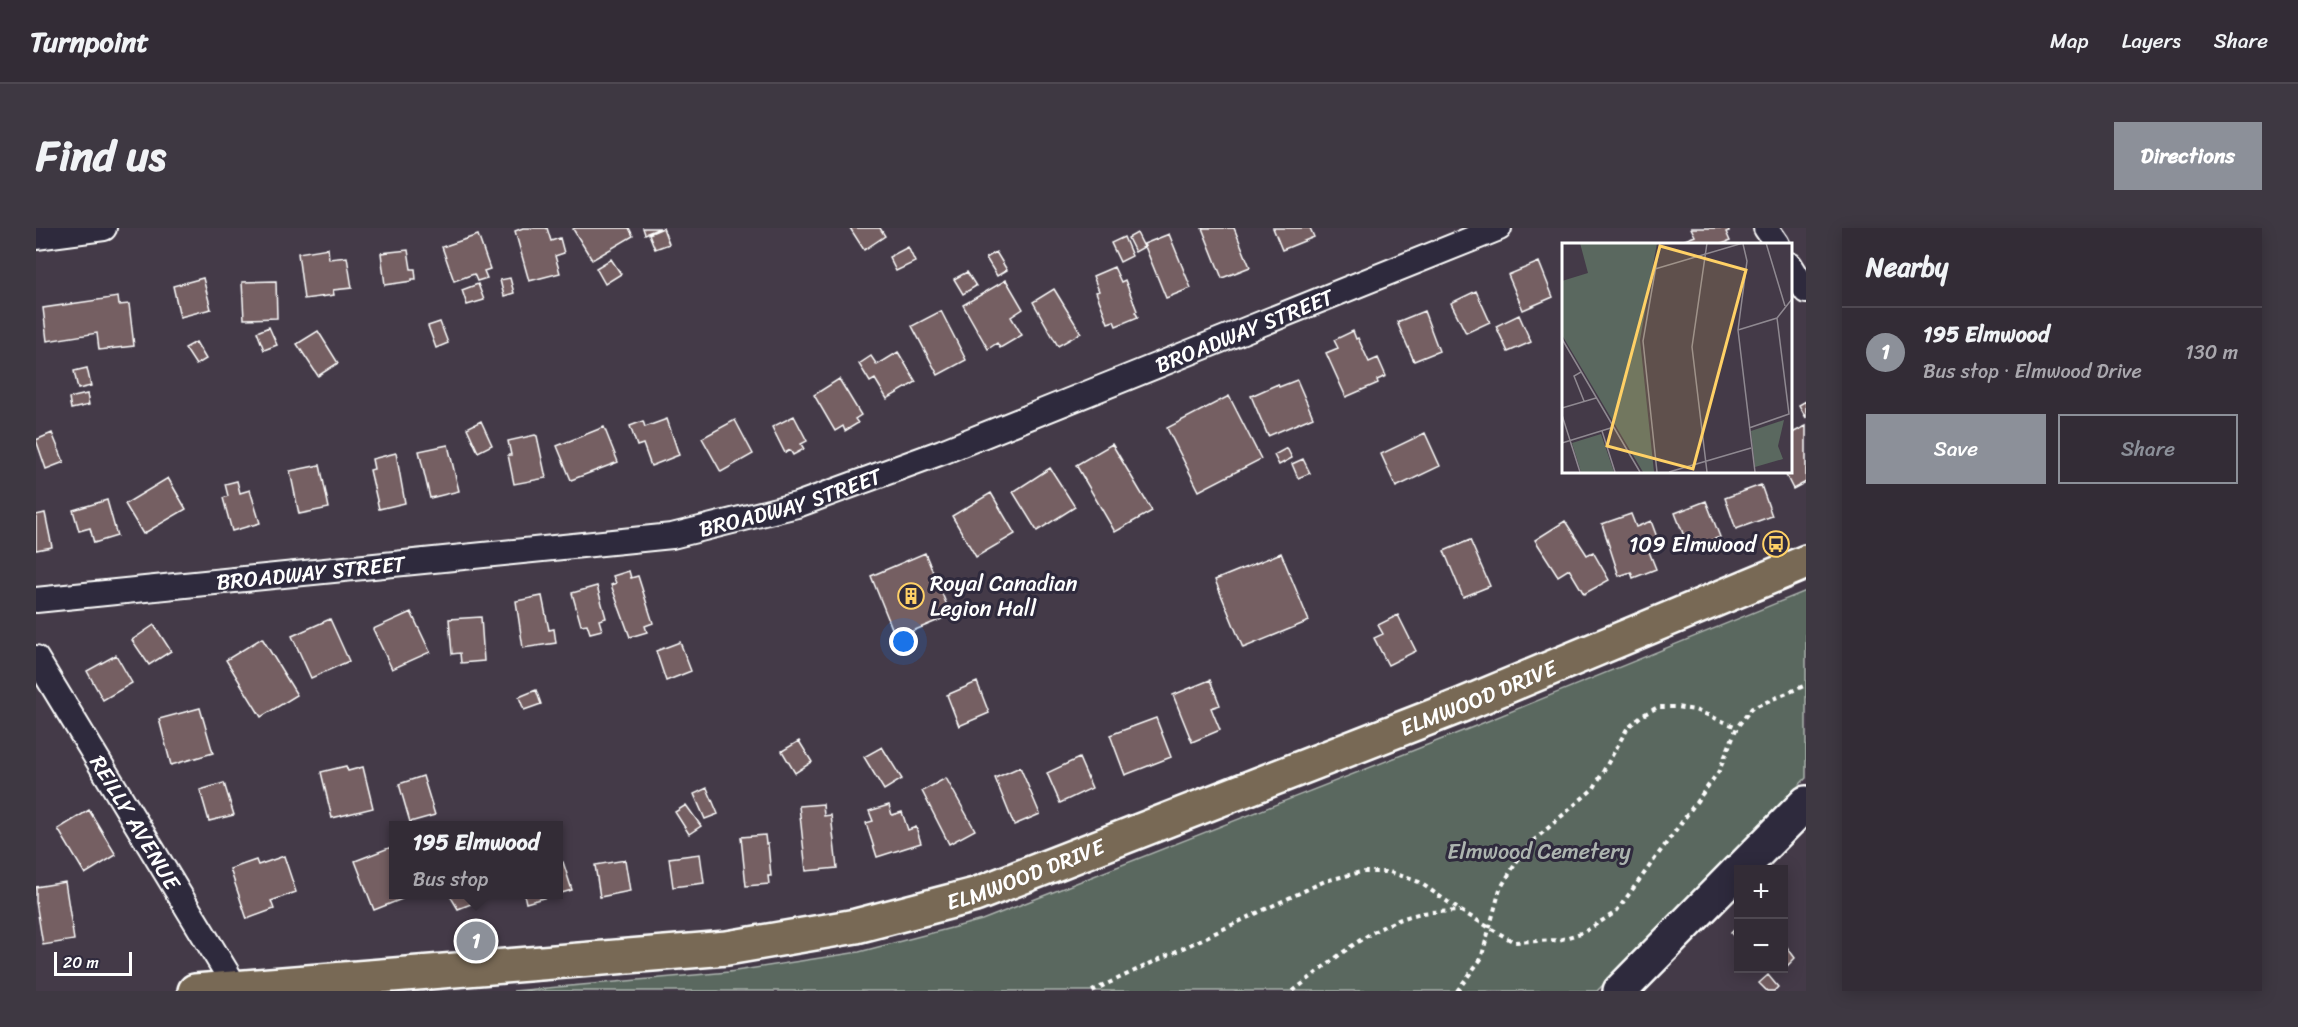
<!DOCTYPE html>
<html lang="en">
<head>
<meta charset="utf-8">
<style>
	:root { --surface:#332c36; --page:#3e3842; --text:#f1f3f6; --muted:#a9a7ad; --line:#4e4851; --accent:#8c9099 }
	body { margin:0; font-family:Sriracha,sans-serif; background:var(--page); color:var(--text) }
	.controls { position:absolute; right:18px; bottom:18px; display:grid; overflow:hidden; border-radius:0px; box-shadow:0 3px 15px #0003 }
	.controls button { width:54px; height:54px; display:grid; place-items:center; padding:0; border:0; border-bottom:2px solid var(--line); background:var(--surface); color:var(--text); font:30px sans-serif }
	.scale { position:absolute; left:18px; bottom:15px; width:78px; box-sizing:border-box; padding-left:6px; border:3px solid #fff; border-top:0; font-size:16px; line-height:21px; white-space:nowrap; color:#fff; -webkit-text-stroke:4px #2f2a3d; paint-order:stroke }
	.you { position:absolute; left:868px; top:414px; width:21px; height:21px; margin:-15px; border:4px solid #fff; border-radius:50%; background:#1a73e8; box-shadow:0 0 0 9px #1a73e833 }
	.badge { display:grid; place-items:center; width:39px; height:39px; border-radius:50%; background:var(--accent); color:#fff; font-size:20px; font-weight:700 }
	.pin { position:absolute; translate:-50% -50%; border:3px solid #fff; box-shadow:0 2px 6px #0006 }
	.popup { position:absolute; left:353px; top:593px; width:174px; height:78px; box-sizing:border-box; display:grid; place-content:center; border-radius:0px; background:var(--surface); filter:drop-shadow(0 2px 4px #0005); font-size:20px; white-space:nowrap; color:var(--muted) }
	.popup b { font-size:22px; color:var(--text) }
	.popup::after { content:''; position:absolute; left:50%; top:100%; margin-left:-12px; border:12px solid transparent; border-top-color:var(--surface) }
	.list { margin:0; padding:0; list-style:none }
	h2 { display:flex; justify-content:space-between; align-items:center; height:78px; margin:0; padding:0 24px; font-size:26px }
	h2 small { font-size:20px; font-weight:400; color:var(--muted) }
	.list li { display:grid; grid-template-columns:39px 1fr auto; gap:18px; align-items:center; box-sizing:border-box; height:90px; padding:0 24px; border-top:2px solid var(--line) }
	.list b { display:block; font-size:22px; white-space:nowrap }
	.list p { margin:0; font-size:20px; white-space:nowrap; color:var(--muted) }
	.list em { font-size:20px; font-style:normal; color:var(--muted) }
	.actions { display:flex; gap:12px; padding:18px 24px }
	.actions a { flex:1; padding:14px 0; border:2px solid var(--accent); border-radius:0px; text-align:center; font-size:21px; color:var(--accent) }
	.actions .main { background:var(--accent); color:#fff }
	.map { position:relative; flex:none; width:1770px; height:763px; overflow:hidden; border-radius:0px }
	header { display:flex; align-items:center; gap:36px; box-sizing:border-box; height:84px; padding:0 30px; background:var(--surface); border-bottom:2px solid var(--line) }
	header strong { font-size:28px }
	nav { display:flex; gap:33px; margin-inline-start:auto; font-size:21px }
	.intro { display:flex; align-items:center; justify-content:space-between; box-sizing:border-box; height:144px; padding:0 36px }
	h1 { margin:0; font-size:42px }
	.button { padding:15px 27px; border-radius:0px; background:var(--accent); color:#fff; font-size:21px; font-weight:700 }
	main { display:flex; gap:36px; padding:0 36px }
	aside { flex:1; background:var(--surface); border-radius:0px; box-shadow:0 3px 15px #0003 }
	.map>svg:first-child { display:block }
	.green { fill:#5a685f; stroke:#acb4af; stroke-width:1.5 }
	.building { fill:#755f62; stroke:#fff; stroke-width:1.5 }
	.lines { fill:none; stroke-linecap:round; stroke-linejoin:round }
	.street-casing { stroke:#fff; stroke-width:28 }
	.secondary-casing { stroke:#fff; stroke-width:38 }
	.primary-casing { stroke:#fff; stroke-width:38 }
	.path { stroke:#fff; stroke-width:4; stroke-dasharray:4.5 4.5; stroke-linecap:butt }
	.street { stroke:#2f2a3d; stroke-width:24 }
	.secondary { stroke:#2f2a3d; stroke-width:33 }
	.primary { stroke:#786954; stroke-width:33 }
	.labels { text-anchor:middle; stroke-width:6; stroke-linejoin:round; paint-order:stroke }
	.street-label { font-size:22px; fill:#fff; stroke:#2f2a3d }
	.poi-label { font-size:22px; fill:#fff; stroke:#2f2a3d; text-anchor:end }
	.park-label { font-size:22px; fill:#acb4af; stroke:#2f2a3d }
	.inset-road { fill:none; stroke:#8f8991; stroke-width:1.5 }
	.view { fill:#ffd166; fill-opacity:0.15; stroke:#ffd166; stroke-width:3 }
	.inset-edge { fill:none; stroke:#fff; stroke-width:3 }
</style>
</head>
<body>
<header>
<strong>Turnpoint</strong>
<nav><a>Map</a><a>Layers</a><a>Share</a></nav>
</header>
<div class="intro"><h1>Find us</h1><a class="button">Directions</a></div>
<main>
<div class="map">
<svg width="1770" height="763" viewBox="0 0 1770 763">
	<rect width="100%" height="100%" fill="#443a48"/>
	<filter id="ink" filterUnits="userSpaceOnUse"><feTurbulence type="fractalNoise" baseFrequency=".0167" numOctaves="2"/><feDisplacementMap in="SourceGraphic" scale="12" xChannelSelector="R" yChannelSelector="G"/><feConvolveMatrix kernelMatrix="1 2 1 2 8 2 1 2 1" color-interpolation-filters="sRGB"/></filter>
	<g filter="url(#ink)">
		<path class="green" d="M1770 363V550L1561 763H477L693 744 823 724 946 692 1437 499Z"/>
		<path class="building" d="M487 0H511L515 13 524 10 528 25 519 28 524 45 493 53 479 3Z
			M539 0H593L597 8 556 32 537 1Z
			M607 0H624L609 6Z
			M627 0 633 16 619 21 613 6Z
			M814 0H844L849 8 828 22Z
			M1166 0H1198L1214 39 1186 50Z
			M1237 0H1274L1278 9 1246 22Z
			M1655 0H1692L1693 3 1690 4 1694 13 1686 16H1651L1649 12 1659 8Z
			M1101 5 1108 19 1099 24 1092 10Z
			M1133 6 1155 60 1130 70 1108 16Z
			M442 7 454 41 448 43 451 50 441 53 438 46 418 53 406 19Z
			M1088 9 1096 28 1084 34 1075 15Z
			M872 19 879 34 860 43 853 29Z
			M292 20 293 31 311 29 316 60 297 62 298 67 268 71 262 25Z
			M372 22 375 41H379L380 51H376V53L349 57 345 25Z
			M960 24 971 42 961 48 950 30Z
			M575 31 585 46 569 56 560 40Z
			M1503 34 1517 69 1487 82 1472 47Z
			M1078 39 1085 54 1089 52 1101 83 1099 84 1102 89 1080 98 1078 93 1072 95 1060 64 1063 63 1057 48Z
			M931 44 940 58 927 66 918 51Z
			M167 50 175 81 144 89 137 58Z
			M474 50 478 65 468 68 464 52Z
			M970 52 987 81 975 89 986 107 964 120 961 115 952 121 927 77Z
			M240 53 241 90 208 91 206 54Z
			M442 56 448 72 431 77 426 62Z
			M1018 61 1045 105 1022 118 997 74Z
			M1440 63 1454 94 1430 105 1415 75Z
			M82 69 83 77 93 76 98 118 63 122 61 105 11 113 7 80Z
			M905 83 930 132 902 147 876 98Z
			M1388 83 1403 123 1378 133 1361 94Z
			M1483 87 1495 114 1472 124 1460 98Z
			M404 94 412 115 400 120 392 98Z
			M233 99 241 117 228 122 221 104Z
			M282 103 302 135 282 148 261 116Z
			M1317 103 1320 111 1322 110 1333 134 1342 130 1350 148 1341 152 1342 155 1310 169 1290 125 1302 120 1298 112Z
			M160 114 170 131 160 137 149 120Z
			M862 124 880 154 851 171 839 151 834 154 823 136 835 128 841 137Z
			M51 140 55 158 42 161 38 143Z
			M803 151 825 187 819 191 822 195 809 203 807 198 799 203 778 167Z
			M1261 152 1277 189 1232 208 1215 168 1242 156 1243 159Z
			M51 166 53 177 35 181 33 170Z
			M1193 168 1225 231 1163 263 1131 200Z
			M1770 173V190L1763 177Z
			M758 188 771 213 765 216 768 221 757 227 754 222 749 225 736 199Z
			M631 191 643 227 615 238 607 216 601 218 594 198 607 193 609 199Z
			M699 192 717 226 685 244 666 210Z
			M445 193 456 217 442 224 431 200Z
			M1770 198V254L1757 261 1748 243H1754V206Z
			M568 199 582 234 535 252 521 218Z
			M16 205 28 234 10 241 0 212Z
			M1389 205 1404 238 1360 259 1345 226Z
			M499 207 501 208 510 250 478 256 472 227H475L472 213Z
			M1076 216 1116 283 1079 304 1040 237Z
			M412 217 423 263 394 270 383 223Z
			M1251 220 1256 230 1243 237 1238 227Z
			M360 225 369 275 343 281 334 242 338 241 336 231Z
			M1267 231 1274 245 1262 250 1256 236Z
			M284 237 293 280 263 286 254 243Z
			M1014 240 1039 279 1001 303 977 264Z
			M132 250 150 281 107 306 89 276Z
			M201 253 204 265 214 262 224 295 196 303 187 270 192 268 189 256Z
			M1725 257 1736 288 1700 301 1689 270Z
			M955 265 979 306 940 329 916 288Z
			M71 272 81 308 58 315 54 300 43 303 37 282Z
			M1670 273 1684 309 1653 321 1639 285Z
			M9 285 16 319 0 322V287Z
			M1595 286 1600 299 1615 293 1622 312 1610 316 1620 341 1597 350 1595 344 1583 348 1566 296Z
			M1529 293 1551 327 1557 324 1573 352 1548 366 1533 341 1522 348 1499 312Z
			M1434 312 1454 358 1427 369 1408 323Z
			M889 325 915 387 860 410 835 348Z
			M1245 325 1273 393 1207 420 1179 352Z
			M593 343 595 350 602 348 617 395 609 398 611 404 594 409 575 357 580 355 577 348Z
			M561 358 570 390 563 392 566 402 554 405 551 396 545 397 536 365Z
			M506 368 513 402 518 401 520 415 487 420 480 373Z
			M375 384 394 424 356 441 337 401Z
			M1362 387 1380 423 1352 437 1338 410 1347 406 1342 397Z
			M445 389 448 433 425 435 424 425 416 426 413 391Z
			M294 391 313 433 275 450 256 408Z
			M118 397 135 423 113 437 96 412Z
			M226 410 261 467 225 489 190 432Z
			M644 414 655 443 630 453 620 423Z
			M80 427 96 455 67 472 51 443Z
			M1174 452 1184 477 1175 480 1184 502 1156 514 1137 467Z
			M941 454 953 485 923 498 911 467Z
			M500 462 505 476 488 482 483 469Z
			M164 480 177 525 135 537 123 491Z
			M1120 490 1135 529 1089 547 1074 507Z
			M763 513 776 534 759 545 746 523Z
			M846 519 866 551 848 562 828 529Z
			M1043 530 1056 560 1024 575 1011 545Z
			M310 538 312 543 327 539 337 580 296 590 285 544Z
			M984 539 1004 586 978 597 959 550Z
			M387 548 399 587 374 594 363 556Z
			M910 550 939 602 913 616 886 563Z
			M188 555 198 587 173 593 164 562Z
			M671 560 682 586 669 591 658 566Z
			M787 576 788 588 795 587 801 640 770 643 763 578Z
			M650 577 665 598 653 606 639 584Z
			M853 577 856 587 866 584 872 602 880 599 885 615 841 629 830 595 837 593 833 583Z
			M53 582 80 627 49 646 22 601Z
			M729 607 730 616H732L735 648H732L733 656 710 658 705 609Z
			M358 618V666H365L366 671 338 682 319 633Z
			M664 626 668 655 637 659 633 630Z
			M248 628 260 664 235 673 238 681 211 691 194 641 220 632 222 637Z
			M589 632 594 663 564 669 559 637Z
			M527 634 536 662 522 666V635Z
			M29 654 38 712 7 717 0 674V659Z
			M413 666H438L440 674 422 681Z
			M488 666H521L490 675Z
			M1702 698V713L1695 705Z
			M1748 715 1759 730 1751 738 1748 734Z
			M1732 747 1742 759 1738 763H1731L1723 755Z"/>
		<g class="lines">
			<g class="street-casing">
				<g id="street">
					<path d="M1730 0 1741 16"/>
					<path d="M0 9 68 0"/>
					<path d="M1754 37 1770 63"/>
					<path id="s1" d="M0 372 636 308 761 277 906 224 1463 0"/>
					<path id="s2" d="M0 430 200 760"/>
				</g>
			</g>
			<g class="secondary-casing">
				<path id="secondary" d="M1704 642 1770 575
					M1584 763 1702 643"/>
			</g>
			<g class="primary-casing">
				<g id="primary">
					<path id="s3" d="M159 763 691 720 820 698 939 667 1426 477 1770 334"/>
				</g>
			</g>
			<path class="path" d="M1056 763 1289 653 1325 644H1354L1383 654 1425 683 1478 714 1523 712 1548 704 1580 684 1683 543 1701 499 1716 480 1770 457
				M1257 763C1296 734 1337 694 1387 685 1399 683 1412 684 1424 683
				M1421 763 1445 731 1464 661 1481 633 1497 613 1558 560 1592 499 1605 488 1622 479H1640L1659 482 1701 499"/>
			<use href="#street" class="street"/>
			<use href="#secondary" class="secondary"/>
			<use href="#primary" class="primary"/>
		</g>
	</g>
	<defs>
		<g id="bus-ring" transform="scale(1.35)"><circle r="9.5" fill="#2f2a3d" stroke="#ffd166" stroke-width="1.5"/><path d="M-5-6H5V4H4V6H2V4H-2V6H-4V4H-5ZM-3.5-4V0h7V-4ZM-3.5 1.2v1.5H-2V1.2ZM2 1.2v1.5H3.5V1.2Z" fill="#ffd166"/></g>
		<g id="building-ring" transform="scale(1.35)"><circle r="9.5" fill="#2f2a3d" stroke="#ffd166" stroke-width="1.5"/><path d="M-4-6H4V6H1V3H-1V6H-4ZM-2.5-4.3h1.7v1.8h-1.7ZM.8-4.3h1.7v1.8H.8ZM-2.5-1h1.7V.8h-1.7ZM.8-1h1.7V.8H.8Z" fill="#ffd166"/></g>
	</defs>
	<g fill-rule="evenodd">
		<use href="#bus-ring" x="1740" y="316"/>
		<use href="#building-ring" x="875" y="368"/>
	</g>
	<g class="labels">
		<g class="street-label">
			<text dy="8" stroke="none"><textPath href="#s1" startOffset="1248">BROADWAY STREET</textPath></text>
			<text dy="8" stroke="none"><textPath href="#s1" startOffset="762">BROADWAY STREET</textPath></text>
			<text dy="8" stroke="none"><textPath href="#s1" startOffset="276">BROADWAY STREET</textPath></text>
			<text dy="8" stroke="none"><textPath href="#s3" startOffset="1328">ELMWOOD DRIVE</textPath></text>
			<text dy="8" stroke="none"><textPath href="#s2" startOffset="192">REILLY AVENUE</textPath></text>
			<text dy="8" stroke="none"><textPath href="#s3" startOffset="842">ELMWOOD DRIVE</textPath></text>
		</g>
		<g class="poi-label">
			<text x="1720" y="324">109 Elmwood</text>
			<text x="894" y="363" text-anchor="start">Royal Canadian<tspan x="894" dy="25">Legion Hall</tspan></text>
		</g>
		<g class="park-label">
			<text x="1503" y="631">Elmwood Cemetery</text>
		</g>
	</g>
	<g transform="translate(1526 15)">
		<rect width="230" height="230" fill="#443a48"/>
		<path d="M18 0H95L78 97 92 229H81L0 92V38L26 30ZM222 177 216 203 221 216 193 224 189 188ZM39 191 52 229H19L10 200Z" fill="#5a685f"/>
		<path class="inset-road" d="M204 0 223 63M181 1 185 18 176 87 193 229M93 26 181 0M176 87 215 75 230 56M0 96 78 229M19 129 12 133 22 158M0 165 34 155M0 172 18 229M187 185 227 171 215 75M40 188 53 229M0 200 52 184M95 229 81 98 98 0M107 229 189 205M145 229 130 104 145 0"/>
		<path class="view" d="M98 3 184 27 131 226 45 203Z"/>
		<rect width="230" height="230" class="inset-edge"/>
	</g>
</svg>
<div class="controls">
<button>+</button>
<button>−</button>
</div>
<div class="scale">20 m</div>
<div class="you"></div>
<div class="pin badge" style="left:440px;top:713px">1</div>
<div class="popup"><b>195 Elmwood</b>Bus stop</div>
</div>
<aside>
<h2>Nearby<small></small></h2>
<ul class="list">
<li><span class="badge">1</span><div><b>195 Elmwood</b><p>Bus stop · Elmwood Drive</p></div><em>130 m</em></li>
</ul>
<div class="actions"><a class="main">Save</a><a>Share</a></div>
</aside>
</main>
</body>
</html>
